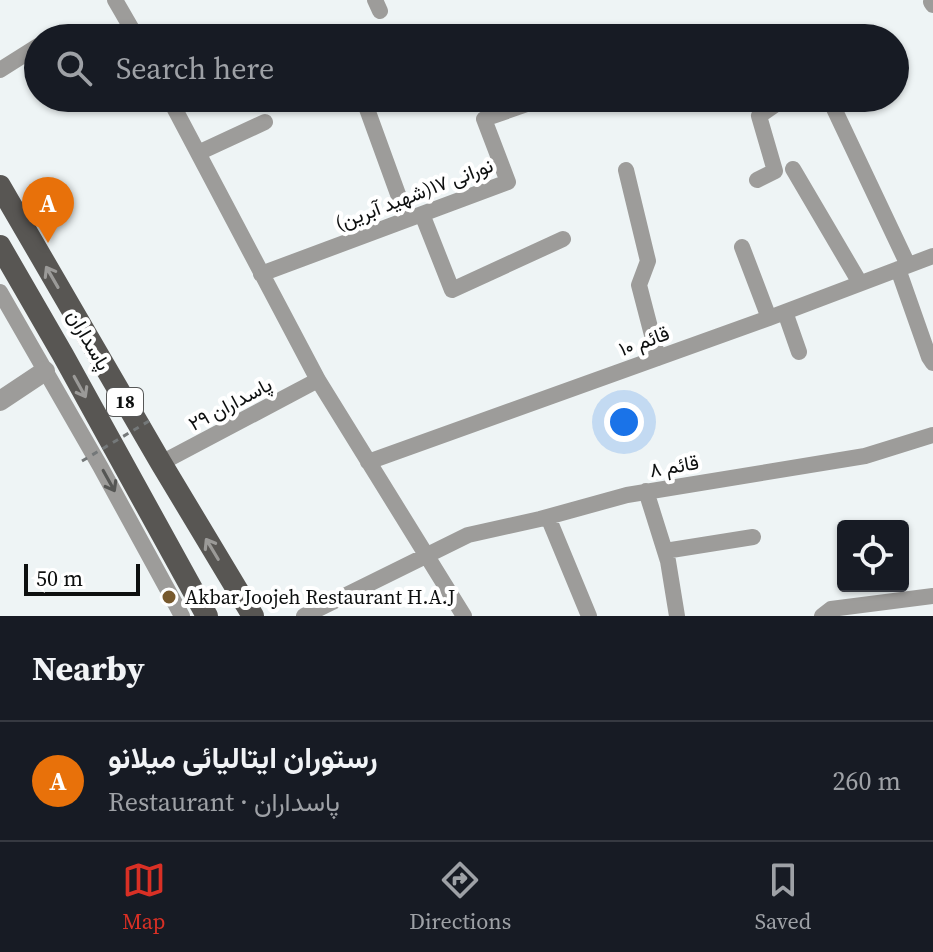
<!DOCTYPE html>
<html lang="en">
<head>
<meta charset="utf-8">
<style>
	:root { --surface:#171b24; --page:#242831; --text:#f1f3f6; --muted:#9ea1a6; --line:#363941; --accent:#d93025 }
	body { margin:0; font-family:"Source Serif 4",Vazirmatn,serif; background:var(--page); color:var(--text) }
	.controls { position:absolute; right:24px; bottom:24px; display:grid; overflow:hidden; border-radius:8px; box-shadow:0 2px 6px #0004 }
	.controls button { width:72px; height:72px; display:grid; place-items:center; padding:0; border:0; border-bottom:2px solid var(--line); background:var(--surface); color:var(--text); font:40px sans-serif }
	.scale { position:absolute; left:24px; bottom:20px; width:116px; box-sizing:border-box; padding-left:8px; border:4px solid #0d0f0f; border-top:0; font-size:22px; line-height:28px; white-space:nowrap; color:#0d0f0f; -webkit-text-stroke:6px #fff; paint-order:stroke }
	.you { position:absolute; left:624px; top:422px; width:28px; height:28px; margin:-20px; border:6px solid #fff; border-radius:50%; background:#1a73e8; box-shadow:0 0 0 12px #1a73e833 }
	.badge { display:grid; place-items:center; width:52px; height:52px; border-radius:50%; background:var(--accent); color:#fff; font-size:26px; font-weight:700 }
	.pin { position:absolute; translate:-50% -66px; filter:drop-shadow(0 2px 4px #0008) }
	.pin::after { content:''; position:absolute; top:42px; width:28px; height:24px; background:inherit; clip-path:polygon(0 0,100% 0,50% 100%) }
	.list { margin:0; padding:0; list-style:none }
	h2 { display:flex; justify-content:space-between; align-items:center; height:104px; margin:0; padding:0 32px; font-size:34px }
	h2 small { font-size:26px; font-weight:400; color:var(--muted) }
	.list li { display:grid; grid-template-columns:52px 1fr auto; gap:24px; align-items:center; box-sizing:border-box; height:120px; padding:0 32px; border-top:2px solid var(--line) }
	.list b { display:block; font-size:30px; white-space:nowrap }
	.list p { margin:0; font-size:26px; white-space:nowrap; color:var(--muted) }
	.list em { font-size:26px; font-style:normal; color:var(--muted) }
	.icon { flex:none; width:44px; height:44px; fill:none; stroke:currentColor; stroke-width:2; stroke-linecap:round; stroke-linejoin:round }
	.map { position:relative; flex:none; width:933px; height:616px; overflow:hidden }
	.search { position:absolute; background:var(--surface); box-shadow:0 2px 6px #0004; left:24px; right:24px; top:24px; height:88px; display:flex; align-items:center; gap:20px; box-sizing:border-box; padding:0 28px; border-radius:44px; color:var(--muted); font-size:30px }
	.sheet { height:224px; background:var(--surface) }
	nav { display:flex; justify-content:space-around; align-items:center; box-sizing:border-box; height:112px; border-top:2px solid var(--line); background:var(--surface); font-size:22px; color:var(--muted) }
	nav a { display:grid; justify-items:center; gap:4px }
	nav .on { color:var(--accent) }
	.map>svg:first-child { display:block }
	.lines { fill:none; stroke-linecap:round; stroke-linejoin:round }
	.minor { stroke:#9d9c9a; stroke-width:16 }
	.tertiary { stroke:#9d9c9a; stroke-width:20 }
	.primary { stroke:#585653; stroke-width:22 }
	.path-bridge { stroke:#747879; stroke-width:3; stroke-dasharray:6 6; stroke-linecap:butt }
	.oneway { stroke:#9b9a98 }
	.oneway2 { stroke:#555654 }
	.poi-dot { fill:#77592d; stroke:#fff; stroke-width:3 }
	.labels { text-anchor:middle; stroke-width:8; stroke-linejoin:round; paint-order:stroke }
	.shield { fill:#fff; stroke:#565757; stroke-width:2 }
	.shield-label { font-size:18px; font-weight:bold; fill:#0d0f0f }
	.street-label { font-size:20px; fill:#0d0f0f; stroke:#fff }
	.poi-label { font-size:20px; fill:#0d0f0f; stroke:#fff; text-anchor:start }
</style>
</head>
<body>
<div class="map">
<svg width="933" height="616" viewBox="0 0 933 616">
	<rect width="100%" height="100%" fill="#eef4f5"/>
	<g class="lines">
		<path class="minor" d="M115 0 137 38
			M375 0 380 11
			M931 2 933 5
			M0 70 38 46
			M169 98 318 380 464 616
			M363 98 407 219
			M829 98 908 265
			M198 153 265 122
			M793 169 860 283
			M626 170 648 261 639 285 658 358
			M757 180 775 171 759 116 785 98
			M422 214 452 290 563 239
			M742 247 769 318
			M898 269 929 357 933 363
			M261 274 508 182 484 119 544 98
			M0 292 100 466 182 616
			M785 312 799 352
			M368 462 769 318 933 256
			M161 463 318 380
			M646 491 668 561 677 616
			M548 517 589 616
			M665 551 753 537
			M304 616 468 535 540 519 627 495 865 456 933 435
			M822 616 831 609 933 596"/>
		<path class="tertiary" d="M0 401 45 371"/>
		<path class="primary" d="M0 186 161 463 253 616
			M0 246 63 355 207 616"/>
		<path class="path-bridge" d="M82 461 149 421"/>
	</g>
	<defs><path id="oneway-shaft" d="M-6 0H5M1.5-3L5.5 0L1.5 3" fill="none" stroke-width="1.6" stroke-linecap="round" stroke-linejoin="round" transform="scale(2)"/></defs>
	<g class="oneway">
		<use href="#oneway-shaft" transform="translate(52 277) rotate(-120)"/>
		<use href="#oneway-shaft" transform="translate(80 387) rotate(61)"/>
		<use href="#oneway-shaft" transform="translate(212 549) rotate(-121)"/>
	</g>
	<use class="oneway2" href="#oneway-shaft" transform="translate(109 481) rotate(61)"/>
	<circle class="poi-dot" cx="169" cy="597" r="8"/>
	<g class="labels">
		<rect class="shield" x="107" y="388" width="36" height="28" rx="6"/>
		<g class="shield-label">
			<text x="125" y="408">18</text>
		</g>
		<g class="street-label">
			<text transform="translate(414 194) rotate(-21)" y="7">نورانی ۱۷(شهید آبرین)</text>
			<text transform="translate(89 340) rotate(60)" y="7">پاسداران</text>
			<text transform="translate(644 341) rotate(-20)" y="7">قائم ۱۰</text>
			<text transform="translate(230 404) rotate(-28)" y="7">پاسداران ۲۹</text>
			<text transform="translate(674 466) rotate(-10)" y="7">قائم ۸</text>
		</g>
		<g class="poi-label">
			<text x="185" y="604">Akbar Joojeh Restaurant H.A.J</text>
		</g>
	</g>
</svg>
<div class="controls">
<button><svg class="icon" aria-label="locate" viewBox="0 0 24 24"><circle cx="12" cy="12" r="6"/><path d="M12 2v4M12 18v4M2 12h4M18 12h4"/></svg></button>
</div>
<div class="scale">50 m</div>
<div class="you"></div>
<div class="pin badge" style="left:48px;top:243px;background:#e8710a">A</div>
<div class="search"><svg class="icon" aria-label="search" viewBox="0 0 24 24"><circle cx="10" cy="10" r="6"/><path d="M15 15l6 6"/></svg>Search here</div>
</div>
<section class="sheet">
<h2>Nearby<small></small></h2>
<ul class="list">
<li><span class="badge" style="background:#e8710a">A</span><div><b>رستوران ایتالیائی میلانو</b><p>Restaurant · پاسداران</p></div><em>260 m</em></li>
</ul>
</section>
<nav>
<a class="on"><svg class="icon" aria-label="map" viewBox="0 0 24 24"><path d="M3 6l6-2 6 2 6-2v14l-6 2-6-2-6 2zM9 4v14M15 6v14"/></svg>Map</a>
<a><svg class="icon" aria-label="directions" viewBox="0 0 24 24"><path d="M12 3l9 9-9 9-9-9zM9 14v-3h6M13 9l2 2-2 2"/></svg>Directions</a>
<a><svg class="icon" aria-label="saved" viewBox="0 0 24 24"><path d="M7 4h10v16l-5-4-5 4z"/></svg>Saved</a>
</nav>
</body>
</html>
